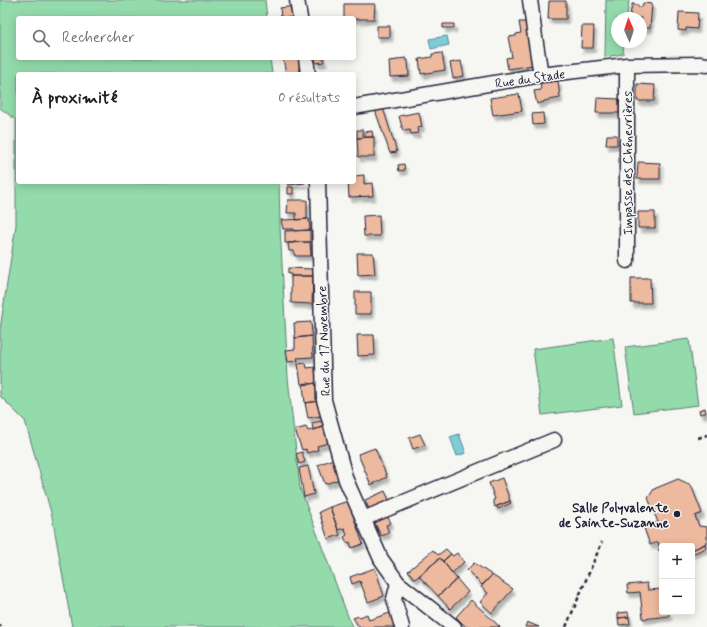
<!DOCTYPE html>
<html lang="fr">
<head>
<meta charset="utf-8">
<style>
	:root { --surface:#fff; --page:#f6f6f6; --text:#202124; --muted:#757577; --line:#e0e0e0 }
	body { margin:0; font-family:Mynerve,sans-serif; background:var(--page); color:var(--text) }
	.controls { position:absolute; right:12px; bottom:12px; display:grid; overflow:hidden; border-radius:4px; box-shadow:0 2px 10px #0003 }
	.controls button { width:36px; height:36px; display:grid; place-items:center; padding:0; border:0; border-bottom:1px solid var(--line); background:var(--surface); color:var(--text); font:20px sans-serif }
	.compass { position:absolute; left:611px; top:12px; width:36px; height:36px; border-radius:50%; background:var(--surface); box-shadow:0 2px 10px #0003; rotate:357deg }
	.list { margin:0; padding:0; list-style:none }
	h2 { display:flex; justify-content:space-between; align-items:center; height:52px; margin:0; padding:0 16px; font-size:17px }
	h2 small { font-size:13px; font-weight:400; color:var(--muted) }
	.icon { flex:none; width:22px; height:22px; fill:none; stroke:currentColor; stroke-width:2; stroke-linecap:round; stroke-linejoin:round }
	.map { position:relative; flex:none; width:707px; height:627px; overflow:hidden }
	.search { position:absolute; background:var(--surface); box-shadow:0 2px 10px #0003; left:16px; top:16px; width:340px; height:44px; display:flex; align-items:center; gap:10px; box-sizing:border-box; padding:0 14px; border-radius:4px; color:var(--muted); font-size:15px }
	.panel { position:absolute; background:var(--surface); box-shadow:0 2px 10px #0003; left:16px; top:72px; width:340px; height:112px; border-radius:4px }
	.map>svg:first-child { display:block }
	.green { fill:#93dbab; stroke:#5a7e73 }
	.water { fill:#7dcdd8; stroke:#598999 }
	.building { fill:#edba9f; stroke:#22223b; filter:url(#shadow) }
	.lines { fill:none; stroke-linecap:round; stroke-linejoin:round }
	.minor-casing { stroke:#22223b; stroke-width:17 }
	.path { stroke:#22223b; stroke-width:2.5; stroke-dasharray:4 3; stroke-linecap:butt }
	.minor { stroke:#f6f6f2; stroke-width:14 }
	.poi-dot { fill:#22223b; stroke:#f6f6f2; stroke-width:1.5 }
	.labels { text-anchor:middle; stroke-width:3; stroke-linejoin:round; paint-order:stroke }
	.street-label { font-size:13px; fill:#22223b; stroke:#f6f6f2 }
	.poi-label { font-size:13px; font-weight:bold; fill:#22223b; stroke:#f6f6f2; text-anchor:end }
</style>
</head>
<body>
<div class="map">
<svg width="707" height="627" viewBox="0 0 707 627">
	<defs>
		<filter id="shadow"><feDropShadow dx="2.5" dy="4.5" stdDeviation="1" flood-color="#0004"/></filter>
	</defs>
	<rect width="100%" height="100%" fill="#f6f6f2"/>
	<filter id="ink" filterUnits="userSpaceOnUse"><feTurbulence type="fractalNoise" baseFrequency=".025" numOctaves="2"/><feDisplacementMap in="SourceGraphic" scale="8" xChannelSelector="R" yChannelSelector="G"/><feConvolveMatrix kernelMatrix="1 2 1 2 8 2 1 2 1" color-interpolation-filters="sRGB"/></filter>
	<g filter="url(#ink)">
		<path class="green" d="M0 0H265L267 18H18V58H270L272 74H18V182H279L280 226 288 378 300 488 352 627H72L52 516 25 421 0 396V329L16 225V120L0 108Z
			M606 0H629L627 18H617V42H624L623 54 605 57Z
			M613 338 622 405 542 415 533 349Z
			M689 339 698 405 634 413 625 347Z"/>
		<path class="water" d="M447 36 449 45 431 49 429 39Z
			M459 434 466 453 457 456 450 437Z"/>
		<path class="building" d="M549 1H566V19H548Z
			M643 3 652 4 650 28H642V30H641V18H630L631 8H632V4H634V5H638V7H642Z
			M344 4H375L374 19H354V18H344Z
			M294 6 296 18 281 17 280 8Z
			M679 12 698 13 697 29 686 28V31L678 30Z
			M519 22H526L533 65 508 69 506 58 512 57 508 37 516 36V34L521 33Z
			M443 24H454V28H443Z
			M377 26H390V37H377Z
			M582 26H594L593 48H581Z
			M442 53 445 70 421 74 419 59 432 57V54Z
			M283 58H299L301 74H286Z
			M315 58H324V62L316 63Z
			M406 58V60H408L409 76 390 77 389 61 398 60V59Z
			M461 61 464 76 453 78 450 63Z
			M558 81 560 98 544 101V102L537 104 534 91 541 90 540 83Z
			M637 84 655 85 654 101H637Z
			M519 94 522 111 493 115 490 98Z
			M597 98 619 99V113H596Z
			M383 108 397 152 390 153 375 110Z
			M419 112 422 127 417 128 418 133 411 134 410 130 403 131 399 116Z
			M543 113 544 124 533 125 532 114Z
			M357 130H363V138H357Z
			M372 131 373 137H365V132Z
			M607 135H617V145H606Z
			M374 137V157H358L357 138Z
			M638 162 660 163V179H637Z
			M404 164 405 170 399 171 398 165Z
			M364 175V184L372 183 373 196 349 197 348 182H354V176Z
			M288 182H305V183L288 185Z
			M288 187H293V194H288Z
			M288 200H307V219L296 220V213H287Z
			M638 212H655V228H638Z
			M379 215 380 236H364L363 216Z
			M309 219 310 230 294 231V229H283L281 220Z
			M310 230V242L285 243V231Z
			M294 242H310L311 256H295L294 251H289L288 243H294Z
			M357 253H373L375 274 358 275Z
			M288 268 313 269V276H291V274H288Z
			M291 276H313L312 304 291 303Z
			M631 278H650L651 303H631Z
			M355 292H371V314H355Z
			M311 322 312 336 295 338 294 323Z
			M357 335H374L375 355 358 356Z
			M312 336 313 357 297 358 298 361 288 362 286 350 295 349V338Z
			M306 363 307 368 315 367 316 383 309 384V383L301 384 298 364Z
			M316 383 319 401 305 403 303 385Z
			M319 401 321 416 308 418 305 403Z
			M705 408 706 413 700 414 699 410Z
			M322 421 324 427 313 430 312 423Z
			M306 427 308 431 324 427 328 443 317 446 318 450 307 453 306 449 302 450 295 430Z
			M420 434 425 445 413 449 409 438Z
			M375 448 387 477 371 485 358 454Z
			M302 452 305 462 299 464 296 454Z
			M333 459 340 479 325 484 318 465Z
			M308 466 314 494 304 497 299 468Z
			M502 478 510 501 495 507 493 500 495 499 489 483Z
			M678 479 691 485 702 513 695 516 699 526 707 527V539L705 544 692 550V546H662V551L658 550 660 548 658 542 650 545 644 528 658 522 648 498 654 489Z
			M385 491 389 500 369 509 365 500Z
			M348 501 363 544 352 548 350 542 347 543 344 537 347 535 345 528 338 530 330 507Z
			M510 501 511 503 498 509 497 506Z
			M330 507 340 535 328 539 319 512Z
			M387 516 391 523 386 525 389 533 381 536 374 521Z
			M705 544 706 548 692 554V550Z
			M446 549 451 554 443 561 440 558 415 579 408 571 433 550 438 555Z
			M457 553 464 562 452 573 443 561 451 554 453 556Z
			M440 558 457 579 438 596 419 576Z
			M474 563 492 575 482 585 467 570Z
			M375 568 384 596 368 602 360 581 352 584 350 577Z
			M492 575 513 589 492 613 480 602 488 593 481 587Z
			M457 579 468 592 450 609 438 596Z
			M647 583 648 590 662 589V612H669V616L643 619 640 592 628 593 627 585Z
			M471 600 500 627H466L456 617Z
			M628 612 629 617 618 618V613Z
			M390 613 395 627H359L353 618 359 616 360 617 367 614 369 620Z
			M629 617 630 624 619 625 618 618Z
			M527 622 539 627H525Z"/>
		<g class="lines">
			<g class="minor-casing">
				<path id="minor" d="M297 0 300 18
					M530 0 535 37 541 75
					M306 58 308 74
					M354 107 541 75 627 65 700 64 707 65
					M318 182 324 400 346 480 381 559 398 583 394 599 402 627
					M627 261V65
					M363 519 554 440
					M398 583 454 627"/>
			</g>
			<path class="path" d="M698 438 707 435
				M0 625 1 627
				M566 627 602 542"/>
			<use href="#minor" class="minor"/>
		</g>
	</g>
	<circle class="poi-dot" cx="677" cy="514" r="4"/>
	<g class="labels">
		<g class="street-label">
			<text transform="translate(530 78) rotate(-8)" y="5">Rue du Stade</text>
			<text transform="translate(627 163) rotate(-90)" y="5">Impasse des Chénevrières</text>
			<text transform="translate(323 341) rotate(-92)" y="5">Rue du 17 Novembre</text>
		</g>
		<g class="poi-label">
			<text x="669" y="512">Salle Polyvalente<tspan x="669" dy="15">de Sainte-Suzanne</tspan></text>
		</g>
	</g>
</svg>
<div class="controls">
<button>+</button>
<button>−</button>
</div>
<svg class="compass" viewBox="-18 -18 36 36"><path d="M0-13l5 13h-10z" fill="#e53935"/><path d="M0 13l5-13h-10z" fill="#757577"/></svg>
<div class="search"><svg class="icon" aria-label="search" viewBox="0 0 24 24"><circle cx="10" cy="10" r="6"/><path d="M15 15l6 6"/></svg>Rechercher</div>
<section class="panel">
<h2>À proximité<small>0 résultats</small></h2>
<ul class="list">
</ul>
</section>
</div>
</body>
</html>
